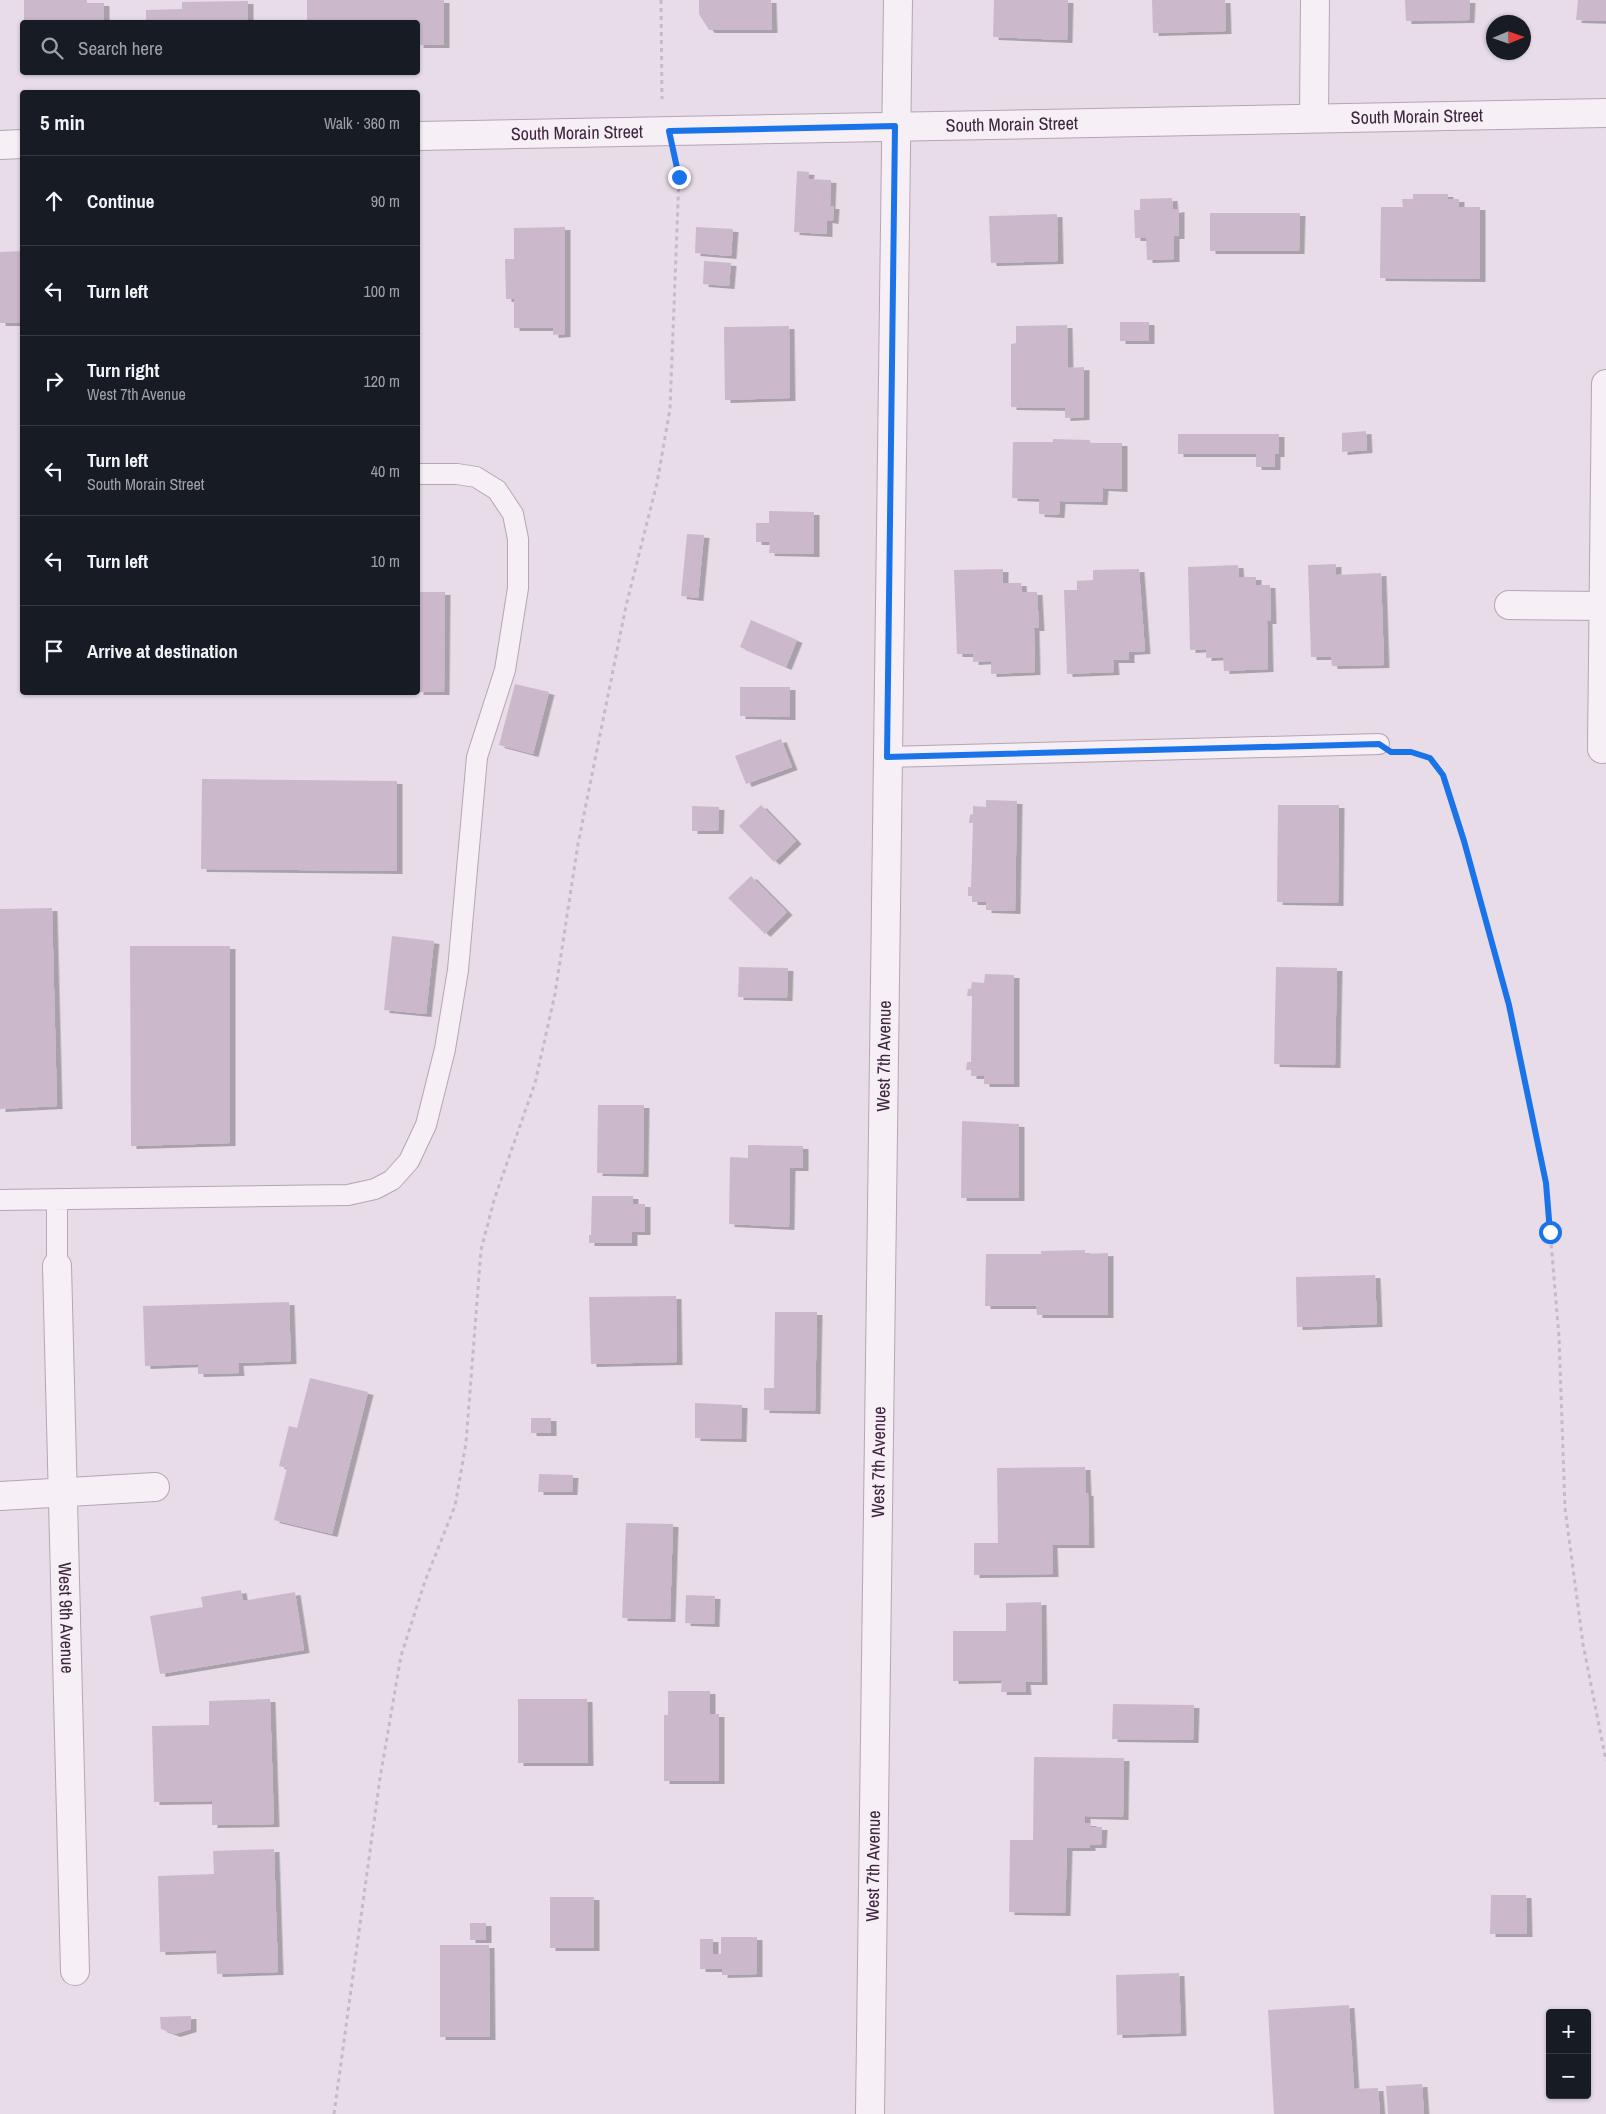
<!DOCTYPE html>
<html lang="en">
<head>
<meta charset="utf-8">
<style>
	:root { --surface:#171b24; --page:#20242c; --text:#f1f3f6; --muted:#9ea1a6; --line:#363941 }
	body { margin:0; font-family:"Archivo Narrow",sans-serif; background:var(--page); color:var(--text) }
	.controls { position:absolute; right:15px; bottom:15px; display:grid; overflow:hidden; border-radius:5px; box-shadow:0 1px 4px #0004 }
	.controls button { width:45px; height:45px; display:grid; place-items:center; padding:0; border:0; border-bottom:1px solid var(--line); background:var(--surface); color:var(--text); font:25px sans-serif }
	.compass { position:absolute; left:1486px; top:15px; width:45px; height:45px; border-radius:50%; background:var(--surface); box-shadow:0 1px 4px #0004; rotate:88deg }
	.stop { position:absolute; width:15px; height:15px; margin:-11px; border:4px solid #1a73e8; border-radius:50%; background:#fff }
	.stop.end { background:#1a73e8; border-color:#fff; box-shadow:0 1px 5px #0008 }
	.list { margin:0; padding:0; list-style:none }
	h2 { display:flex; justify-content:space-between; align-items:center; height:65px; margin:0; padding:0 20px; font-size:21px }
	h2 small { font-size:16px; font-weight:400; color:var(--muted) }
	.list li { display:grid; grid-template-columns:32px 1fr auto; gap:15px; align-items:center; box-sizing:border-box; height:90px; padding:0 20px; border-top:1px solid var(--line) }
	.list b { display:block; font-size:19px; white-space:nowrap }
	.list p { margin:0; font-size:16px; white-space:nowrap; color:var(--muted) }
	.list em { font-size:16px; font-style:normal; color:var(--muted) }
	.icon { flex:none; width:28px; height:28px; fill:none; stroke:currentColor; stroke-width:2; stroke-linecap:round; stroke-linejoin:round }
	.map { position:relative; flex:none; width:1606px; height:2114px; overflow:hidden }
	.search { position:absolute; background:var(--surface); box-shadow:0 1px 4px #0004; left:20px; top:20px; width:400px; height:55px; display:flex; align-items:center; gap:12px; box-sizing:border-box; padding:0 18px; border-radius:5px; color:var(--muted); font-size:19px }
	.panel { position:absolute; background:var(--surface); box-shadow:0 1px 4px #0004; left:20px; top:90px; width:400px; height:605px; border-radius:5px }
	.map>svg:first-child { display:block }
	.building { fill:#cbb9cb; filter:url(#shadow) }
	.lines { fill:none; stroke-linecap:round; stroke-linejoin:round }
	.service-casing { stroke:#b5a5b5; stroke-width:22 }
	.minor-casing { stroke:#b5a5b5; stroke-width:30 }
	.tertiary-casing { stroke:#b5a5b5; stroke-width:30 }
	.path { stroke:#c6bac6; stroke-width:3; stroke-dasharray:4 4; stroke-linecap:butt }
	.service { stroke:#f6eff6; stroke-width:20 }
	.minor { stroke:#f6eff6; stroke-width:28 }
	.tertiary { stroke:#f6eff6; stroke-width:28 }
	.route { stroke:#1a73e8; stroke-width:6 }
	.labels { text-anchor:middle; stroke-width:5; stroke-linejoin:round; paint-order:stroke }
	.street-label { font-size:18px; fill:#3f253f; stroke:#f5ecf5 }
</style>
</head>
<body>
<div class="map">
<svg width="1606" height="2114" viewBox="0 0 1606 2114">
	<defs>
		<filter id="shadow"><feDropShadow dx="5.5" dy="3" stdDeviation="0" flood-color="#0004"/></filter>
	</defs>
	<rect width="100%" height="100%" fill="#e7dce8"/>
	<path class="building" d="M24 0H87V3H104V22H24Z
		M307 0H444V45H418V22H307Z
		M699 0H771L772 30H709L699 14Z
		M994 0H1068L1067 40 993 37Z
		M1152 0H1225L1226 31 1153 33Z
		M1405 0H1470L1469 20 1406 21Z
		M1578 0H1606V21L1576 20Z
		M248 1V22H146V10L182 9V2Z
		M797 171 809 172 808 179 831 180 830 206H834L833 221 827 220V234L794 232Z
		M1413 194H1448V199H1459V207H1480V279L1380 278 1381 207H1403L1402 199H1413Z
		M1172 198 1173 210 1179 209V236H1174V259L1147 260 1146 238H1135L1134 210H1140V199Z
		M1210 213H1300L1299 251H1210Z
		M1057 214 1058 261 991 263 989 216Z
		M565 227V334L553 335V328H514V299H506L505 259H514V228Z
		M696 227 733 229 731 256 695 253Z
		M22 251V323H0V252Z
		M704 261 731 263 729 286 703 284Z
		M1120 322H1149V341H1120Z
		M1067 325 1068 368 1084 367V417L1065 418V408L1011 407V344L1016 343V326Z
		M789 326 790 398 725 400 724 327Z
		M1366 431 1367 450 1342 452V433Z
		M1178 434H1279V454H1275V467H1256V454H1178Z
		M1053 439 1090 440V443H1122V489L1103 488 1102 502 1060 501 1059 515 1039 514V499L1012 498 1013 442H1053Z
		M769 511 814 512V554L769 553 770 542H756V523H769Z
		M687 534 704 535 698 598 681 596Z
		M1336 564V575L1381 573 1384 665 1332 666 1331 657H1311L1308 565Z
		M1238 565 1239 577H1256V585H1270L1271 621H1267L1268 669 1224 671 1223 657 1206 658V649L1190 650 1188 567Z
		M1003 569V583H1021L1022 592H1037L1039 628H1034L1035 672 991 674V661L973 662V654H957L954 570Z
		M1139 569 1145 651 1129 652V660H1113L1114 672 1067 674 1064 590H1077V581L1093 580V570Z
		M418 592H445L444 692H418Z
		M751 620 797 640 786 667 740 647Z
		M515 684 549 692 533 754 499 745Z
		M740 687H790V717L740 716Z
		M781 739 792 767 746 784 735 756Z
		M202 779 397 781V871L201 869Z
		M986 800 1017 801 1015 911 986 910V902H972V896H968V887H971L973 823H969L970 815 973 814V806L986 807Z
		M761 805 796 841 774 862 739 826Z
		M1278 805H1339L1338 903 1277 902Z
		M692 806 719 807 718 831H692Z
		M751 876 787 912 765 934 728 898Z
		M52 908 57 1106 0 1109V909Z
		M392 936 434 941 426 1014 384 1010Z
		M130 946H230V1143L131 1146Z
		M739 967 788 968 787 998 738 997Z
		M1276 967 1337 968 1335 1065 1274 1064Z
		M985 974 1014 975V1084H984V1076H971V1070H966L967 1062H971L972 996H967L968 989H971L972 982 984 983Z
		M598 1105H644L643 1174 597 1173Z
		M962 1121 1019 1124V1198H961Z
		M748 1145 803 1146V1168H790L789 1227 729 1224 730 1157 748 1158Z
		M592 1196H633V1204H645V1232H632V1243H589V1235H591Z
		M1085 1250V1254L1108 1253V1315H1037L1036 1306H985L986 1254H1041V1251Z
		M1375 1275 1377 1324 1297 1327 1296 1277Z
		M676 1296 677 1362 591 1364 589 1297Z
		M289 1302 291 1361 238 1363 239 1373 198 1374V1364L145 1366 143 1306Z
		M775 1312H817L815 1411 764 1410V1388H774Z
		M310 1378 368 1392 332 1534 274 1520 287 1468 279 1466 289 1426 297 1428Z
		M695 1403 742 1405 741 1439 695 1438Z
		M531 1418H551V1433H531Z
		M1085 1467 1086 1493H1088L1089 1545H1052L1053 1574 974 1575V1543H998L997 1468Z
		M539 1474 573 1475 572 1492H538Z
		M626 1523 673 1524 670 1619 622 1618Z
		M241 1590 243 1601 295 1592 304 1650 160 1674 150 1616 203 1607 201 1597Z
		M686 1595 715 1596 714 1624 685 1623Z
		M1041 1602 1042 1682H1025L1026 1692H1001L1002 1680 953 1681V1631H1006V1603Z
		M668 1691H710V1714H719V1781H664V1715H668Z
		M270 1699 274 1824 212 1825V1801L154 1802 152 1726 209 1725V1701Z
		M518 1699H587L588 1763H518Z
		M1113 1704 1194 1705 1193 1740 1112 1739Z
		M1034 1757 1124 1758 1123 1817 1085 1816V1823H1091L1090 1827H1102L1101 1845H1090V1848H1067L1065 1913 1009 1912 1010 1840H1033Z
		M274 1849 278 1972 217 1974 216 1950 160 1952 158 1876 214 1874 213 1851Z
		M1491 1895H1526L1527 1934H1490Z
		M550 1897H594V1948H550Z
		M470 1923H486V1940H470Z
		M721 1937H757V1974L722 1975V1969H700V1939H713V1954H721Z
		M440 1945H489L490 2037H440Z
		M1179 1973 1181 2033 1117 2035 1116 1975Z
		M1349 2005 1354 2089 1378 2088 1380 2114H1274L1268 2010Z
		M191 2016V2029L175 2034 161 2029 160 2017Z
		M1422 2084 1424 2114H1388L1386 2086Z"/>
	<g class="lines">
		<g class="service-casing">
			<path id="service" d="M887 757 1379 744
				M0 1200 348 1195 375 1189 392 1180 409 1161 426 1125 445 1049 458 970 477 757 505 670 518 588V539L513 514 497 490 476 477 457 474H418
				M57 1266V1199"/>
		</g>
		<g class="minor-casing">
			<g id="minor">
				<path d="M1314 117 1315 0"/>
				<path d="M1509 605 1603 606"/>
				<path d="M1602 749 1606 384"/>
				<path id="s1" d="M57 1266 75 1971"/>
				<path d="M0 1496 155 1487"/>
			</g>
		</g>
		<g class="tertiary-casing">
			<g id="tertiary">
				<path id="s2" d="M418 136 1606 113"/>
				<path d="M0 145 22 144"/>
				<path id="s3" d="M870 2114 898 0"/>
			</g>
		</g>
		<path class="path" d="M661 0 662 99
			M1407 752 1430 758 1443 775 1464 841 1509 1005 1546 1183 1559 1337 1565 1508 1583 1644 1606 1761
			M334 2114 380 1778 401 1656 425 1581 455 1506 466 1443 481 1250 494 1200 535 1083 555 994 578 844 626 606 657 483 670 409 679 177 676 164"/>
		<use href="#service" class="service"/>
		<use href="#minor" class="minor"/>
		<use href="#tertiary" class="tertiary"/>
	</g>
	<g class="lines">
		<path class="route" d="M679 177 669 131 895 126 887 757 1379 744 1391 752H1411L1430 758 1443 775 1464 841 1509 1005 1546 1183 1550 1232"/>
	</g>
	<g class="labels">
		<g class="street-label">
			<text dy="6" stroke="none"><textPath href="#s2" startOffset="999">South Morain Street</textPath></text>
			<text dy="6" stroke="none"><textPath href="#s2" startOffset="594">South Morain Street</textPath></text>
			<text dy="6" stroke="none"><textPath href="#s2" startOffset="159">South Morain Street</textPath></text>
			<text dy="6" stroke="none"><textPath href="#s3" startOffset="1058">West 7th Avenue</textPath></text>
			<text dy="6" stroke="none"><textPath href="#s3" startOffset="652">West 7th Avenue</textPath></text>
			<text dy="6" stroke="none"><textPath href="#s1" startOffset="352">West 9th Avenue</textPath></text>
			<text dy="6" stroke="none"><textPath href="#s3" startOffset="248">West 7th Avenue</textPath></text>
		</g>
	</g>
</svg>
<div class="controls">
<button>+</button>
<button>−</button>
</div>
<svg class="compass" viewBox="-18 -18 36 36"><path d="M0-13l5 13h-10z" fill="#e53935"/><path d="M0 13l5-13h-10z" fill="#9ea1a6"/></svg>
<div class="stop" style="left:1550px;top:1232px"></div>
<div class="stop end" style="left:679px;top:177px"></div>
<div class="search"><svg class="icon" aria-label="search" viewBox="0 0 24 24"><circle cx="10" cy="10" r="6"/><path d="M15 15l6 6"/></svg>Search here</div>
<section class="panel">
<h2>5 min<small>Walk · 360 m</small></h2>
<ul class="list">
<li><svg class="icon" aria-label="ahead" viewBox="0 0 24 24"><path d="M12 20V5M6 11l6-6 6 6"/></svg><div><b>Continue</b></div><em>90 m</em></li>
<li><svg class="icon" aria-label="left" viewBox="0 0 24 24"><path d="M17 20v-9H6M10 6l-5 5 5 5"/></svg><div><b>Turn left</b></div><em>100 m</em></li>
<li><svg class="icon" aria-label="right" viewBox="0 0 24 24"><path d="M7 20v-9h11M14 6l5 5-5 5"/></svg><div><b>Turn right</b><p>West 7th Avenue</p></div><em>120 m</em></li>
<li><svg class="icon" aria-label="left" viewBox="0 0 24 24"><path d="M17 20v-9H6M10 6l-5 5 5 5"/></svg><div><b>Turn left</b><p>South Morain Street</p></div><em>40 m</em></li>
<li><svg class="icon" aria-label="left" viewBox="0 0 24 24"><path d="M17 20v-9H6M10 6l-5 5 5 5"/></svg><div><b>Turn left</b></div><em>10 m</em></li>
<li><svg class="icon" aria-label="arrive" viewBox="0 0 24 24"><path d="M6 21V4h12l-3 4 3 4H6"/></svg><div><b>Arrive at destination</b></div></li>
</ul>
</section>
</div>
</body>
</html>
